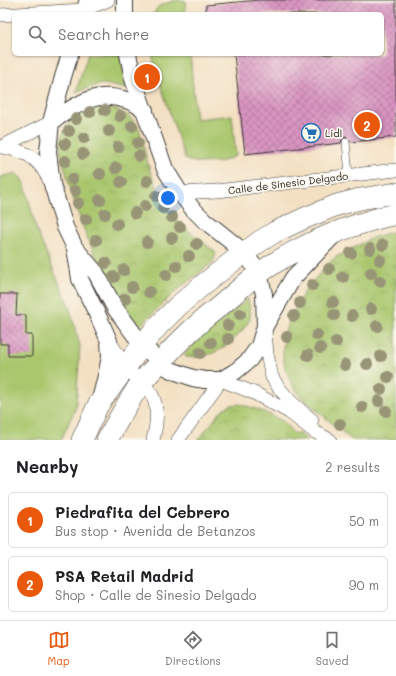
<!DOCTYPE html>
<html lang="en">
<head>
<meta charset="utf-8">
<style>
	:root { --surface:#fff; --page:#f2f2f2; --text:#202124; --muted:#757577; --line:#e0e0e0; --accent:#ea580c }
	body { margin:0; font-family:Mali,sans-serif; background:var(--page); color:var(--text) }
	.you { position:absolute; left:168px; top:198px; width:14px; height:14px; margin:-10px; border:3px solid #fff; border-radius:50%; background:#1a73e8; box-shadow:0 0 0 6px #1a73e833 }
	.badge { display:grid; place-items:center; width:26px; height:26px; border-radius:50%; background:var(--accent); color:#fff; font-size:13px; font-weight:700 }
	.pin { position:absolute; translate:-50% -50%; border:2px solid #fff; box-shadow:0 1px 4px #0006 }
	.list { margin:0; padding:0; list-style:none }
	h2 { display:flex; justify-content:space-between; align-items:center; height:52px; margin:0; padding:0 16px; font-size:17px }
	h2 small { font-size:13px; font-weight:400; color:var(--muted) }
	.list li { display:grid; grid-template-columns:26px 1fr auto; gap:12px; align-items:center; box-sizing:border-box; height:56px; margin:0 8px 8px; padding:0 8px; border:1px solid var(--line); border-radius:6px }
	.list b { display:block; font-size:15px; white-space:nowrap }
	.list p { margin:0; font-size:13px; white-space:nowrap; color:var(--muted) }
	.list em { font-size:13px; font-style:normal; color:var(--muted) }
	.icon { flex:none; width:22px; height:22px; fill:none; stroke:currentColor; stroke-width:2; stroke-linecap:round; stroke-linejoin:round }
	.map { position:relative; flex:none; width:396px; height:440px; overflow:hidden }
	.search { position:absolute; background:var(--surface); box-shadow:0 1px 3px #0004; left:12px; right:12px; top:12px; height:44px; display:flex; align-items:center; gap:10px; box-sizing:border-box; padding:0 14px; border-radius:6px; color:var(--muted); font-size:15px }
	.sheet { height:180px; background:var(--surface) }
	nav { display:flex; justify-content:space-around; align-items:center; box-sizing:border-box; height:56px; border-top:1px solid var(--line); background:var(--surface); font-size:11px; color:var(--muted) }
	nav a { display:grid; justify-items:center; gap:2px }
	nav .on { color:var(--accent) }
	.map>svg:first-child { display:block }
	.park { fill:url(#park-crowns); stroke:#637245 }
	.garden { fill:#aac76e; stroke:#637245 }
	.building { fill:url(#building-cross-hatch) }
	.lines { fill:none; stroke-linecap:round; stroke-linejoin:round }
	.service-casing { stroke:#3c3935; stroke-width:8 }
	.minor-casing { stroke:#3c3935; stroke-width:14 }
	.tertiary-casing { stroke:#3c3935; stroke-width:18 }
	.primary-casing { stroke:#3c3935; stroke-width:22 }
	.service { stroke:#fff; stroke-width:7 }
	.minor { stroke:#fff; stroke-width:13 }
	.tertiary { stroke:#fff; stroke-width:16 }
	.primary { stroke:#fff; stroke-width:21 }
	.tree { fill:#989577 }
	.labels { text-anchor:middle; stroke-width:3.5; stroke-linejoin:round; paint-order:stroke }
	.poi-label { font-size:10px; fill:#1c1c1c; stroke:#fbf7ec; text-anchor:start }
	.street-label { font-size:10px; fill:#1c1c1c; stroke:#fbf7ec }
</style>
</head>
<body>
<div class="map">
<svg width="396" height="440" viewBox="0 0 396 440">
	<defs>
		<pattern id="park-crowns" width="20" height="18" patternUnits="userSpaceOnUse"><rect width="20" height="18" fill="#aac76e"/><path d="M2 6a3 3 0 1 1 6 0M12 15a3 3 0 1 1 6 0" fill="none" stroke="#92aa5f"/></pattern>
		<pattern id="building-cross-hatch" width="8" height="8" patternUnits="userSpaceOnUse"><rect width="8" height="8" fill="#d994c1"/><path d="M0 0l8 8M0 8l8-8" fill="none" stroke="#af789c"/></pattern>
	</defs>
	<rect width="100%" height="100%" fill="#fbf7ec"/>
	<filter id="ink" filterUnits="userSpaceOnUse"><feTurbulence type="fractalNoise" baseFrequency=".025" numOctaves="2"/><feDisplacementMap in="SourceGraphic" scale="8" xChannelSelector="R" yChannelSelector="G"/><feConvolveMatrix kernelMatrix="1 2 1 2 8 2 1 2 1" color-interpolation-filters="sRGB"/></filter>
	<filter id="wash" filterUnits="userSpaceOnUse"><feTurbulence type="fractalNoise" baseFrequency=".012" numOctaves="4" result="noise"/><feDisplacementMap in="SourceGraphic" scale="16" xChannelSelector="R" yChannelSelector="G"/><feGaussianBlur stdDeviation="0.9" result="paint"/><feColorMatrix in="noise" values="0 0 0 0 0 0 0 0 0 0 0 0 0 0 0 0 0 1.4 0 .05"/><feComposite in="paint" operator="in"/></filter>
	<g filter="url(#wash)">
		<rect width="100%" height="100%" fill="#f3e0c3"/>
		<path class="park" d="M102 106C116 108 133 115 139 129 143 138 143 147 146 156 150 174 158 192 167 207 178 225 198 238 214 251L216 254 213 262 176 291 139 327 137 326C130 316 123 306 116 296 95 260 77 216 67 176 64 165 59 154 60 143 61 137 64 131 67 126 77 112 85 108 102 106Z
			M396 231V440H352L303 399 293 386 285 369 283 357V347L286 328 299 301 307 288 329 263 336 257 374 237Z
			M248 299C249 305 251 311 250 318 248 324 242 331 237 336 222 351 208 358 186 357L184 354 215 325Z
			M239 404 253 408 269 414 284 422 293 433 300 434 307 440H198L223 409 231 405Z"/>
		<path class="garden" d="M185 0 186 14H153L159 6 173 1Z
			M88 54H120L127 89 104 84 97 85 76 92Z
			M152 54H190L196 119 232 115 236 156 220 162 200 163 186 160 182 150 157 74Z
			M16 173 24 181 37 232 69 306 80 346 76 407 61 440H0V177Z"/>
		<g id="blocks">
			<path class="building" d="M259 0H396V137L351 142 348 138 345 137 342 140 341 143 245 154 234 54H382V14H206V5Z
				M0 294H17L16 315H26V335H32V356H8V344H0Z"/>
		</g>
	</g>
	<g filter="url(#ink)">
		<use href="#blocks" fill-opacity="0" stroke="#3c3935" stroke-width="1"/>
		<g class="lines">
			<g class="service-casing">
				<path id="service" d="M346 142 349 175"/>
			</g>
			<g class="minor-casing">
				<path id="minor" d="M0 15 84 10 108 0
					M1 147 51 122
					M2 147C14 149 28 152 37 162 43 167 47 176 51 183
					M180 193 217 191 396 170
					M265 332 267 354 272 377 279 388 291 402 312 420
					M109 341C115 349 120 359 126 367 133 375 141 381 148 389 160 403 157 423 153 440
					M178 440 221 380 254 393 289 412 315 432 330 440"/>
			</g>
			<g class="tertiary-casing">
				<path id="tertiary" d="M125 0V14
					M83 14 88 0
					M70 54 63 77 51 122 48 152 52 184 65 227 75 248 80 279 100 320 109 341 110 356 107 372 101 396
					M128 54 133 79 165 169 180 193 192 208 204 220 244 252 259 273 264 294 265 326
					M51 122C77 105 92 90 126 100 132 101 139 106 145 110
					M75 248 96 273 115 308 142 345 160 362 171 370 193 378 205 380H221L236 371 249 360 259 346 265 326 293 278 333 236"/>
			</g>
			<g class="primary-casing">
				<path id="primary" d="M82 440 98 405 142 345 159 325 178 306 199 288 228 265 259 242 275 232 305 218 337 205 360 199 396 193
					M107 440C118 421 128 401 141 383 147 375 155 368 161 361 180 340 199 322 221 305 234 294 247 282 261 272 301 244 348 225 396 214"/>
			</g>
			<use href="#service" class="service"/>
			<use href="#minor" class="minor"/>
			<use href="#tertiary" class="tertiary"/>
			<use href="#primary" class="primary"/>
		</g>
		<g class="tree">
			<circle cx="105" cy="110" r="6"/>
			<circle cx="90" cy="112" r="6"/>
			<circle cx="120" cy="116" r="6"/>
			<circle cx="76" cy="119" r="6"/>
			<circle cx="132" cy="126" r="6"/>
			<circle cx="69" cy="131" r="6"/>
			<circle cx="109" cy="131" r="6"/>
			<circle cx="84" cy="138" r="6"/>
			<circle cx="138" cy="143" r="6"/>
			<circle cx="65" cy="144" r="6"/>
			<circle cx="118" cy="147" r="6"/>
			<circle cx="83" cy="154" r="6"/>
			<circle cx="139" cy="156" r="6"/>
			<circle cx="65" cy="161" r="6"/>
			<circle cx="116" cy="168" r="6"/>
			<circle cx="100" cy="174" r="6"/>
			<circle cx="72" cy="179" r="6"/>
			<circle cx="147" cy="181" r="6"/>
			<circle cx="121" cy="182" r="6"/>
			<circle cx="75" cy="191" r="6"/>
			<circle cx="156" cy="196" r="6"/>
			<circle cx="100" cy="200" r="6"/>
			<circle cx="78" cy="203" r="6"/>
			<circle cx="145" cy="206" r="6"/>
			<circle cx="163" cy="208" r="6"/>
			<circle cx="135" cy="213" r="6"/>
			<circle cx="105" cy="214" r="6"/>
			<circle cx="172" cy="217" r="6"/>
			<circle cx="86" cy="219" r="6"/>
			<circle cx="117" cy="224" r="6"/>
			<circle cx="180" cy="227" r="6"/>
			<circle cx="172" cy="238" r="6"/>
			<circle cx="96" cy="240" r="6"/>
			<circle cx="147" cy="242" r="6"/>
			<circle cx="197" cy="244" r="6"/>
			<circle cx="383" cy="245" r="6"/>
			<circle cx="370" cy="249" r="6"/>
			<circle cx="351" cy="253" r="6"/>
			<circle cx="189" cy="256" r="6"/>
			<circle cx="380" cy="260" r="6"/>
			<circle cx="106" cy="263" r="6"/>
			<circle cx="176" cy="266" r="6"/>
			<circle cx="329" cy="269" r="6"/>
			<circle cx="124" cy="270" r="6"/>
			<circle cx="371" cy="273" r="6"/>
			<circle cx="166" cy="275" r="6"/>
			<circle cx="114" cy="277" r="6"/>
			<circle cx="343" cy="277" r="6"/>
			<circle cx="380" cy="281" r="6"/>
			<circle cx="312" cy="285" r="6"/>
			<circle cx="132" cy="287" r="6"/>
			<circle cx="149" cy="292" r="6"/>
			<circle cx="125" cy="299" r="6"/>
			<circle cx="333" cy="302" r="6"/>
			<circle cx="300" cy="303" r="6"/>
			<circle cx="371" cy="309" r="6"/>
			<circle cx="240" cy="314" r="6"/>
			<circle cx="334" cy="315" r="6"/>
			<circle cx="294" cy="316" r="6"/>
			<circle cx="352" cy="316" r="6"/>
			<circle cx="228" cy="325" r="6"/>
			<circle cx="377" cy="326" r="6"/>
			<circle cx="317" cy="335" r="6"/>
			<circle cx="287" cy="337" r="6"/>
			<circle cx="228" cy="339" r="6"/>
			<circle cx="336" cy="342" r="6"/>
			<circle cx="211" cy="343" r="6"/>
			<circle cx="320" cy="348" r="6"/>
			<circle cx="200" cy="353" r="6"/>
			<circle cx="308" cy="355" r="6"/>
			<circle cx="381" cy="356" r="6"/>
			<circle cx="367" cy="364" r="6"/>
			<circle cx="345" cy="365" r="6"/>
			<circle cx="388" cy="377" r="6"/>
			<circle cx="381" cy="389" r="6"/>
			<circle cx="379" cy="401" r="6"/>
			<circle cx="362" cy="407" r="6"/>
			<circle cx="386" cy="411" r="6"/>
			<circle cx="340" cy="424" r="6"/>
		</g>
	</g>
	<defs>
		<g id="supermarket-ring" transform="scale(1)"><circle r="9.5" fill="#fbf7ec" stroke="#1f6fb2" stroke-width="1.5"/><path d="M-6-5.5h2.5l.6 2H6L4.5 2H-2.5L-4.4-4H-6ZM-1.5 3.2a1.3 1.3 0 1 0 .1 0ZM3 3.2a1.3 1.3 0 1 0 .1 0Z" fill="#1f6fb2"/></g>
	</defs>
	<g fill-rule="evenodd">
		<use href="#supermarket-ring" x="311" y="133"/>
	</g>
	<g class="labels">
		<g class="poi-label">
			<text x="325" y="137">Lidl</text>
		</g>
		<g class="street-label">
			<text transform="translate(288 183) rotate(-7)" y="4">Calle de Sinesio Delgado</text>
		</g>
	</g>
</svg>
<div class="you"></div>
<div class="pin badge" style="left:147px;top:77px">1</div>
<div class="pin badge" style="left:367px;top:125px">2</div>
<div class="search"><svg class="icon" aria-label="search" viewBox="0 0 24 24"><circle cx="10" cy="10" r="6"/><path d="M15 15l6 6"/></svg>Search here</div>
</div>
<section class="sheet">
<h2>Nearby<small>2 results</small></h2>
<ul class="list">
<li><span class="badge">1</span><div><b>Piedrafita del Cebrero</b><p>Bus stop · Avenida de Betanzos</p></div><em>50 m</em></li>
<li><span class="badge">2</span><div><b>PSA Retail Madrid</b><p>Shop · Calle de Sinesio Delgado</p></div><em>90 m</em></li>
</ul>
</section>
<nav>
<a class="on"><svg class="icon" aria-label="map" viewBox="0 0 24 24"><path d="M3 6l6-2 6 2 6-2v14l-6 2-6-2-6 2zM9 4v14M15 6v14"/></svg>Map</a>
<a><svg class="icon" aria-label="directions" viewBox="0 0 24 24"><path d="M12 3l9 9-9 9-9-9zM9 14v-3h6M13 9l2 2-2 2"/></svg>Directions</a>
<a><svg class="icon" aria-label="saved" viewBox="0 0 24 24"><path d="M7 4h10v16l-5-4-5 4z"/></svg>Saved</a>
</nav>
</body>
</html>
